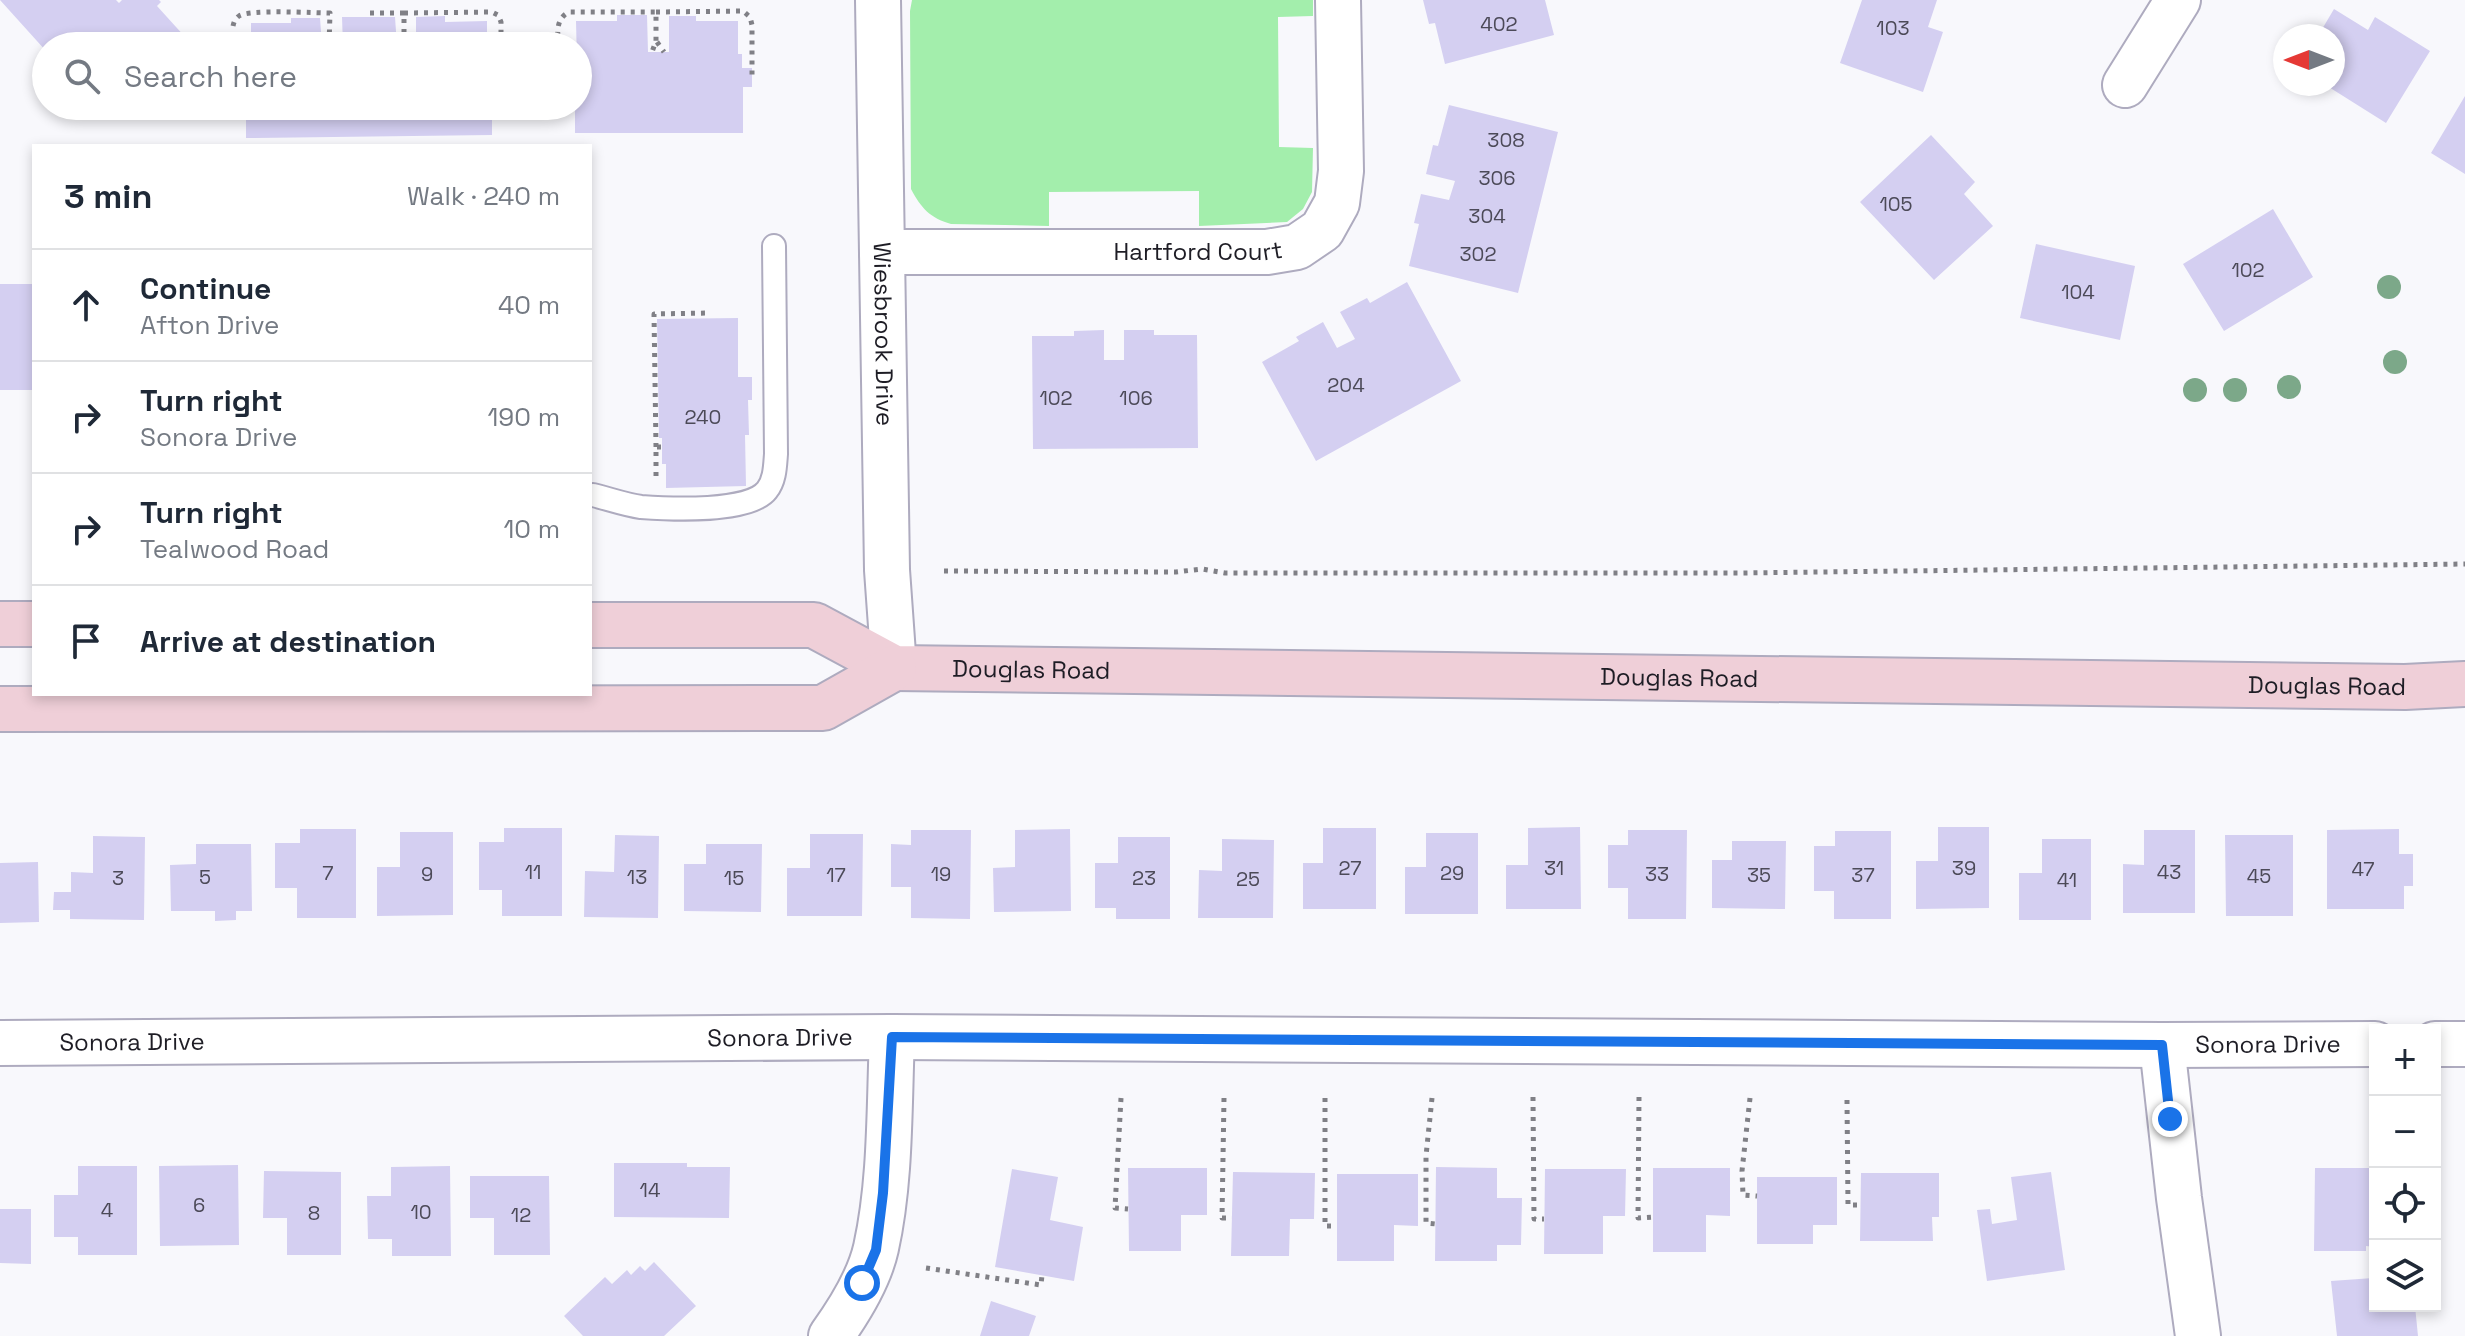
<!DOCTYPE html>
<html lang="en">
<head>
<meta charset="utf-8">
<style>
	:root { --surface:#fff; --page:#f6f6f7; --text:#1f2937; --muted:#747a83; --line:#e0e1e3 }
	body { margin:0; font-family:"Space Grotesk",sans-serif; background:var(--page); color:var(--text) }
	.controls { position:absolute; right:24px; bottom:24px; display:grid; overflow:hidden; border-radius:0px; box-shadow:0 4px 12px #0003 }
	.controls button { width:72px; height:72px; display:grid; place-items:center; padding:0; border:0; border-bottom:2px solid var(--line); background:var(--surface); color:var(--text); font:40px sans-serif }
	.compass { position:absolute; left:2273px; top:24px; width:72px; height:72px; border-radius:50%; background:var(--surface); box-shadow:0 4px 12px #0003; rotate:270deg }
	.stop { position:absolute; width:24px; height:24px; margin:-18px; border:6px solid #1a73e8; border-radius:50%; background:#fff }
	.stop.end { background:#1a73e8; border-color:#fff; box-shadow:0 2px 8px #0008 }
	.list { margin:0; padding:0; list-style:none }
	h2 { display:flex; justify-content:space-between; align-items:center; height:104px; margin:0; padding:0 32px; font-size:34px }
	h2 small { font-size:26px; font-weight:400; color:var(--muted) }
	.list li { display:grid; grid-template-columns:52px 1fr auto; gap:24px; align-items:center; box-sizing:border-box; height:112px; padding:0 32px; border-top:2px solid var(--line) }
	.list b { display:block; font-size:30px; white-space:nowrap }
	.list p { margin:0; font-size:26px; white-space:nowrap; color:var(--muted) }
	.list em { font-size:26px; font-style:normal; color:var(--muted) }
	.icon { flex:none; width:44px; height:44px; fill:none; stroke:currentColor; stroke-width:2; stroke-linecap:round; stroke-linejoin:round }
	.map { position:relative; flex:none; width:2465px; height:1336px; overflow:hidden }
	.search { position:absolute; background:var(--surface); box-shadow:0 4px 12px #0003; left:32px; top:32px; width:560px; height:88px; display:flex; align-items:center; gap:20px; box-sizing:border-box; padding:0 28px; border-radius:44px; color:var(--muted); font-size:30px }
	.panel { position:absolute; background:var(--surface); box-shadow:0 4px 12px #0003; left:32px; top:144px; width:560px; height:552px; border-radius:0px }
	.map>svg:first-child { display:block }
	.green { fill:#a3eeac }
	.building { fill:#d4cff1 }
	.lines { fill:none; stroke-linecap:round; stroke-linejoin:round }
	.lane-casing { stroke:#aeabbf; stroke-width:26 }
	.street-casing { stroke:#aeabbf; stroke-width:48 }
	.secondary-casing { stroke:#aeabbf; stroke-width:48 }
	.path { stroke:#808086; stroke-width:5; stroke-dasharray:4 6; stroke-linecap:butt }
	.lane { stroke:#fff; stroke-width:22 }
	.street { stroke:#fff; stroke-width:44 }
	.secondary { stroke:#efcfd8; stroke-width:44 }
	.tree { fill:#7ca889 }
	.route { stroke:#1a73e8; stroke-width:10 }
	.labels { text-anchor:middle; stroke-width:6; stroke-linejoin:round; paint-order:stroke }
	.number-label { font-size:20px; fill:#4c4a58 }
	.street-label { font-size:24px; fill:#1e1d25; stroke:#fff }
</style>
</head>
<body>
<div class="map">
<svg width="2465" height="1336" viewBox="0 0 2465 1336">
	<rect width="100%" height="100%" fill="#f8f8fc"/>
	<path class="green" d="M912 0H1313V16L1278 17 1279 147 1313 148 1312 192 1303 209 1287 222 1199 226V191L1049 192V226L951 224C930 218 921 208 911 189L910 11Z"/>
	<path class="building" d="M0 0H116L119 3 122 0H159L161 2 157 6 186 38 177 46H46V51Z
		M1423 0H1545L1554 35 1445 64 1435 23 1429 24Z
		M1862 0H1937L1928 27 1943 32 1923 92 1840 63Z
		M2334 9 2368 30 2375 17 2430 51 2386 123 2324 84H2333V36H2318Z
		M617 15H647L648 52H669V16H696V21H738V54H742V68H752V87H743V133H575V106H578L576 21H617Z
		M445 16V22L487 21V46H416V17Z
		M342 17H395L397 46H343Z
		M291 18H320L322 46H251V23H291Z
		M2465 96V174L2431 153Z
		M1449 105 1558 132 1518 293 1409 266 1419 224 1414 223 1421 194 1449 200 1455 181 1426 174 1433 145 1438 146Z
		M95 106H111L102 114Z
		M246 106H492V135L246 138Z
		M1931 135 1975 182 1964 194 1993 226 1934 280 1860 202Z
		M2273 209 2313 277 2224 331 2183 264Z
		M2036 244 2135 266 2120 340 2020 318Z
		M1407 282 1461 381 1316 461 1262 362 1299 341 1296 337 1323 322 1337 348 1355 339 1340 312 1367 298 1370 303Z
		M0 284H34V390H0Z
		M738 318V377H752V400H748L749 435H745L746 486 666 488V464H662V438H659L657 319Z
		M1104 330V360H1124V330H1154V335H1197L1198 448 1033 449 1032 336H1074V331Z
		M1580 827 1581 909H1506V865H1528V828Z
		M1938 827H1989V908L1916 909V861H1938Z
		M504 828H562V916H502V890H479V842H504Z
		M1323 828H1376V909H1303V863H1323Z
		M300 829H356V918H297V888H275V843H300Z
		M1070 829 1071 911 994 912 993 868 1015 867V830Z
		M2399 829V854H2413V886H2404V909H2327V830Z
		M911 830H971L970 919 911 918V887H891V844L911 845Z
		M1628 830H1687L1686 919H1628V888H1608V845H1628Z
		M2144 830H2195V913H2123V864L2144 865Z
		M1835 831H1891V919H1834V891H1814V846H1835Z
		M400 832H453V915L377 916V867H400Z
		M1426 833H1478V914H1405V867H1426Z
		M810 834H863L862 916H787V868H810Z
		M615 835 659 836 658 918 584 917 585 871 614 872Z
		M2225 835H2293V916H2226Z
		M93 836 145 837 144 920 70 919V910H53L54 892H71V872L93 873Z
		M1118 837H1170V919H1116V908H1095V863H1118Z
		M1222 839 1274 840 1273 918H1198L1199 870 1222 871Z
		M2042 839H2091V920H2019V873H2042Z
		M1732 841H1786L1785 909 1712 908V860H1732Z
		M196 844H251L252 911H236V920L215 921V911H171L170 865 196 864Z
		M706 844H762L761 912 684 911V864H706Z
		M38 862 39 922 0 923V863Z
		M614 1163H687V1167H730L729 1218 614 1217Z
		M238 1165 239 1245 160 1246 159 1166Z
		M78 1166H137V1255H78V1237H54V1195H78Z
		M450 1166 451 1256H392V1239H368L367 1196H391V1167Z
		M1436 1167 1497 1168V1198H1522L1521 1245H1497V1261H1435Z
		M1128 1168H1207V1215H1181V1251H1129Z
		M1653 1168H1730V1216L1706 1215V1252H1653Z
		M2315 1168H2375V1247L2366 1246V1251H2314Z
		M1012 1169 1058 1177 1050 1220 1083 1227 1074 1281 995 1267Z
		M1545 1169H1626L1625 1216H1603V1254H1544Z
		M264 1171 341 1172V1255H287V1218H263Z
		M1233 1172 1315 1173 1314 1219H1290L1289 1256H1231Z
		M2051 1172 2065 1270 1987 1281 1977 1210 1990 1209 1992 1224 2017 1220 2011 1177Z
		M1861 1173H1939V1217H1932L1933 1241H1860Z
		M1337 1174H1418V1226L1394 1225V1261H1337Z
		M470 1176H549L550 1255H494V1218H470Z
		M1757 1177H1837V1225H1813V1244H1757Z
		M0 1209H31V1264L0 1263Z
		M654 1262 696 1306 664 1336H583L564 1316 605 1277 612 1284 627 1270 631 1275 640 1266 645 1271Z
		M2373 1278 2375 1306H2415L2418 1336H2337L2331 1281Z
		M991 1301 1036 1316 1029 1336H980Z"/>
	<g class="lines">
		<g class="lane-casing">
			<path id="lane" d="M593 495C609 499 626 505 641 507 669 509 750 513 767 490 775 480 775 466 776 454L774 246"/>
		</g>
		<g class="street-casing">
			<g id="street">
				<path id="s1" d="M878 0 887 570 894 668"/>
				<path d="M2125 85 2178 0"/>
				<path id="s2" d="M882 252H1267L1297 247 1322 230 1337 203 1341 171 1338 0"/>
				<path id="s3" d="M0 1043 892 1037 2162 1045 2375 1044"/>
				<path d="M2435 1044H2465"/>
				<path d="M2162 1045 2179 1198 2198 1336"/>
				<path d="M831 1336C849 1311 869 1279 876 1248 891 1180 889 1107 892 1037"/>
			</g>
		</g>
		<g class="secondary-casing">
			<g id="secondary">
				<path d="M0 624H34"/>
				<path id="s4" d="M590 625H814L894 668 2405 687 2465 684"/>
				<path d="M0 709 823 708 894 668"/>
			</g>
		</g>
		<path class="path" d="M656 12 743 11 750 17 752 25V77
			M370 13H404V46
			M404 13 492 12 498 15 501 22V46
			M657 42 664 52
			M233 46C233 36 230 22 239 16 249 9 315 13 330 13L329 46
			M558 46C558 33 555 19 569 12H656V41L652 52
			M656 447 654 314 708 313
			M656 476V447H662
			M944 571 1176 572 1202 569 1225 573H1743L2465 564
			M1533 1097 1534 1219H1544
			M1639 1097 1638 1218 1653 1217
			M1121 1098 1115 1208 1128 1209
			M1224 1098 1222 1218H1232
			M1325 1098V1226H1337
			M1432 1098 1426 1156V1223L1436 1224
			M1750 1098 1742 1171 1743 1195 1757 1196
			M1847 1100 1848 1205H1860
			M926 1268 1041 1285 1042 1275"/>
		<use href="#lane" class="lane"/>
		<use href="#street" class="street"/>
		<use href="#secondary" class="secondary"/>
	</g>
	<g class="tree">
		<circle cx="2389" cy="287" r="12"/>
		<circle cx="2395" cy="362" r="12"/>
		<circle cx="2289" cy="387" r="12"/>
		<circle cx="2195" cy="390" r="12"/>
		<circle cx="2235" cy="390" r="12"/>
	</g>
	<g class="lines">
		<path class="route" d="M862 1283 876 1250 883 1193 892 1037 2162 1045 2170 1119"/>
	</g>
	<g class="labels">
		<g class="number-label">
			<text x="1499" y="31">402</text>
			<text x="1893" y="35">103</text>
			<text x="1506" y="147">308</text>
			<text x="1497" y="185">306</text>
			<text x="1896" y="211">105</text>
			<text x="1487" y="223">304</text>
			<text x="1478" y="261">302</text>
			<text x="2248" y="277">102</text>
			<text x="2078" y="299">104</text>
			<text x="1346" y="392">204</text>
			<text x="1056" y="405">102</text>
			<text x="1136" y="405">106</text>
			<text x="703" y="424">240</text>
			<text x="1350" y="875">27</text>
			<text x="1554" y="875">31</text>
			<text x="1964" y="875">39</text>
			<text x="2363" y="876">47</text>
			<text x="533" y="879">11</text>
			<text x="2169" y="879">43</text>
			<text x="328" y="880">7</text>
			<text x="1452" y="880">29</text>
			<text x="427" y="881">9</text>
			<text x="941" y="881">19</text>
			<text x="1657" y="881">33</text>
			<text x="836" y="882">17</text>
			<text x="1759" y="882">35</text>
			<text x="1863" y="882">37</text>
			<text x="2259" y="883">45</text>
			<text x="205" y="884">5</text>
			<text x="637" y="884">13</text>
			<text x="118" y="885">3</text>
			<text x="734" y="885">15</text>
			<text x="1144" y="885">23</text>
			<text x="1248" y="886">25</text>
			<text x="2067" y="887">41</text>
			<text x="650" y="1197">14</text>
			<text x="199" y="1212">6</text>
			<text x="107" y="1217">4</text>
			<text x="421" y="1219">10</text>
			<text x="314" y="1220">8</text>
			<text x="521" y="1222">12</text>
		</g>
		<g class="street-label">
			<text dy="8" stroke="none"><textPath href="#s2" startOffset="316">Hartford Court</textPath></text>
			<text dy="8" stroke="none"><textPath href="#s1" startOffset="334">Wiesbrook Drive</textPath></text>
			<text dy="8" stroke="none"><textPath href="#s4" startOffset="452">Douglas Road</textPath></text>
			<text dy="8" stroke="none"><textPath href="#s4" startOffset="1100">Douglas Road</textPath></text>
			<text dy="8" stroke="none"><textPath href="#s4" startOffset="1748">Douglas Road</textPath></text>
			<text dy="8" stroke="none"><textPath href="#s3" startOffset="780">Sonora Drive</textPath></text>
			<text dy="8" stroke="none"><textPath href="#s3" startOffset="132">Sonora Drive</textPath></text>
			<text dy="8" stroke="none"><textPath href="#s3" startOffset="2268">Sonora Drive</textPath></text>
		</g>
	</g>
</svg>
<div class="controls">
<button>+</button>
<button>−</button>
<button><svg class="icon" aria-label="locate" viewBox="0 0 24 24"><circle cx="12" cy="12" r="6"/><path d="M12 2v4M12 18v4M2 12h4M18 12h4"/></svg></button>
<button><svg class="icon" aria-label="layers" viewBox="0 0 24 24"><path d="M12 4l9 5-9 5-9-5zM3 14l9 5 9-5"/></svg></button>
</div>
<svg class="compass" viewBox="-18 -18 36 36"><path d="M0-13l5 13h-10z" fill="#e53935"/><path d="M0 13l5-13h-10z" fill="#747a83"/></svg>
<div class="stop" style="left:862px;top:1283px"></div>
<div class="stop end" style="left:2170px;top:1119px"></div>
<div class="search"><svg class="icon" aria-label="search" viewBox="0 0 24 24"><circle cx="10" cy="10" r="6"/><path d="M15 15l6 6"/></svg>Search here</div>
<section class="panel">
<h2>3 min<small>Walk · 240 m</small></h2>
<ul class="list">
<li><svg class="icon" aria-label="ahead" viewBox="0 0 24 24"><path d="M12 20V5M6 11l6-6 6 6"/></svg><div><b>Continue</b><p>Afton Drive</p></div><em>40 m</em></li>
<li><svg class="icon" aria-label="right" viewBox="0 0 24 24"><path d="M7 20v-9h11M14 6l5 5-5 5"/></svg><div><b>Turn right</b><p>Sonora Drive</p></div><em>190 m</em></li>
<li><svg class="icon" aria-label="right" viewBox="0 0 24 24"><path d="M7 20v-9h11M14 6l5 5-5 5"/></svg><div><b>Turn right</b><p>Tealwood Road</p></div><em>10 m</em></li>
<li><svg class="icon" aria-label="arrive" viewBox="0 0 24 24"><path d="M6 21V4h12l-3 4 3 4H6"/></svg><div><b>Arrive at destination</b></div></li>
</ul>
</section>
</div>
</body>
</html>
